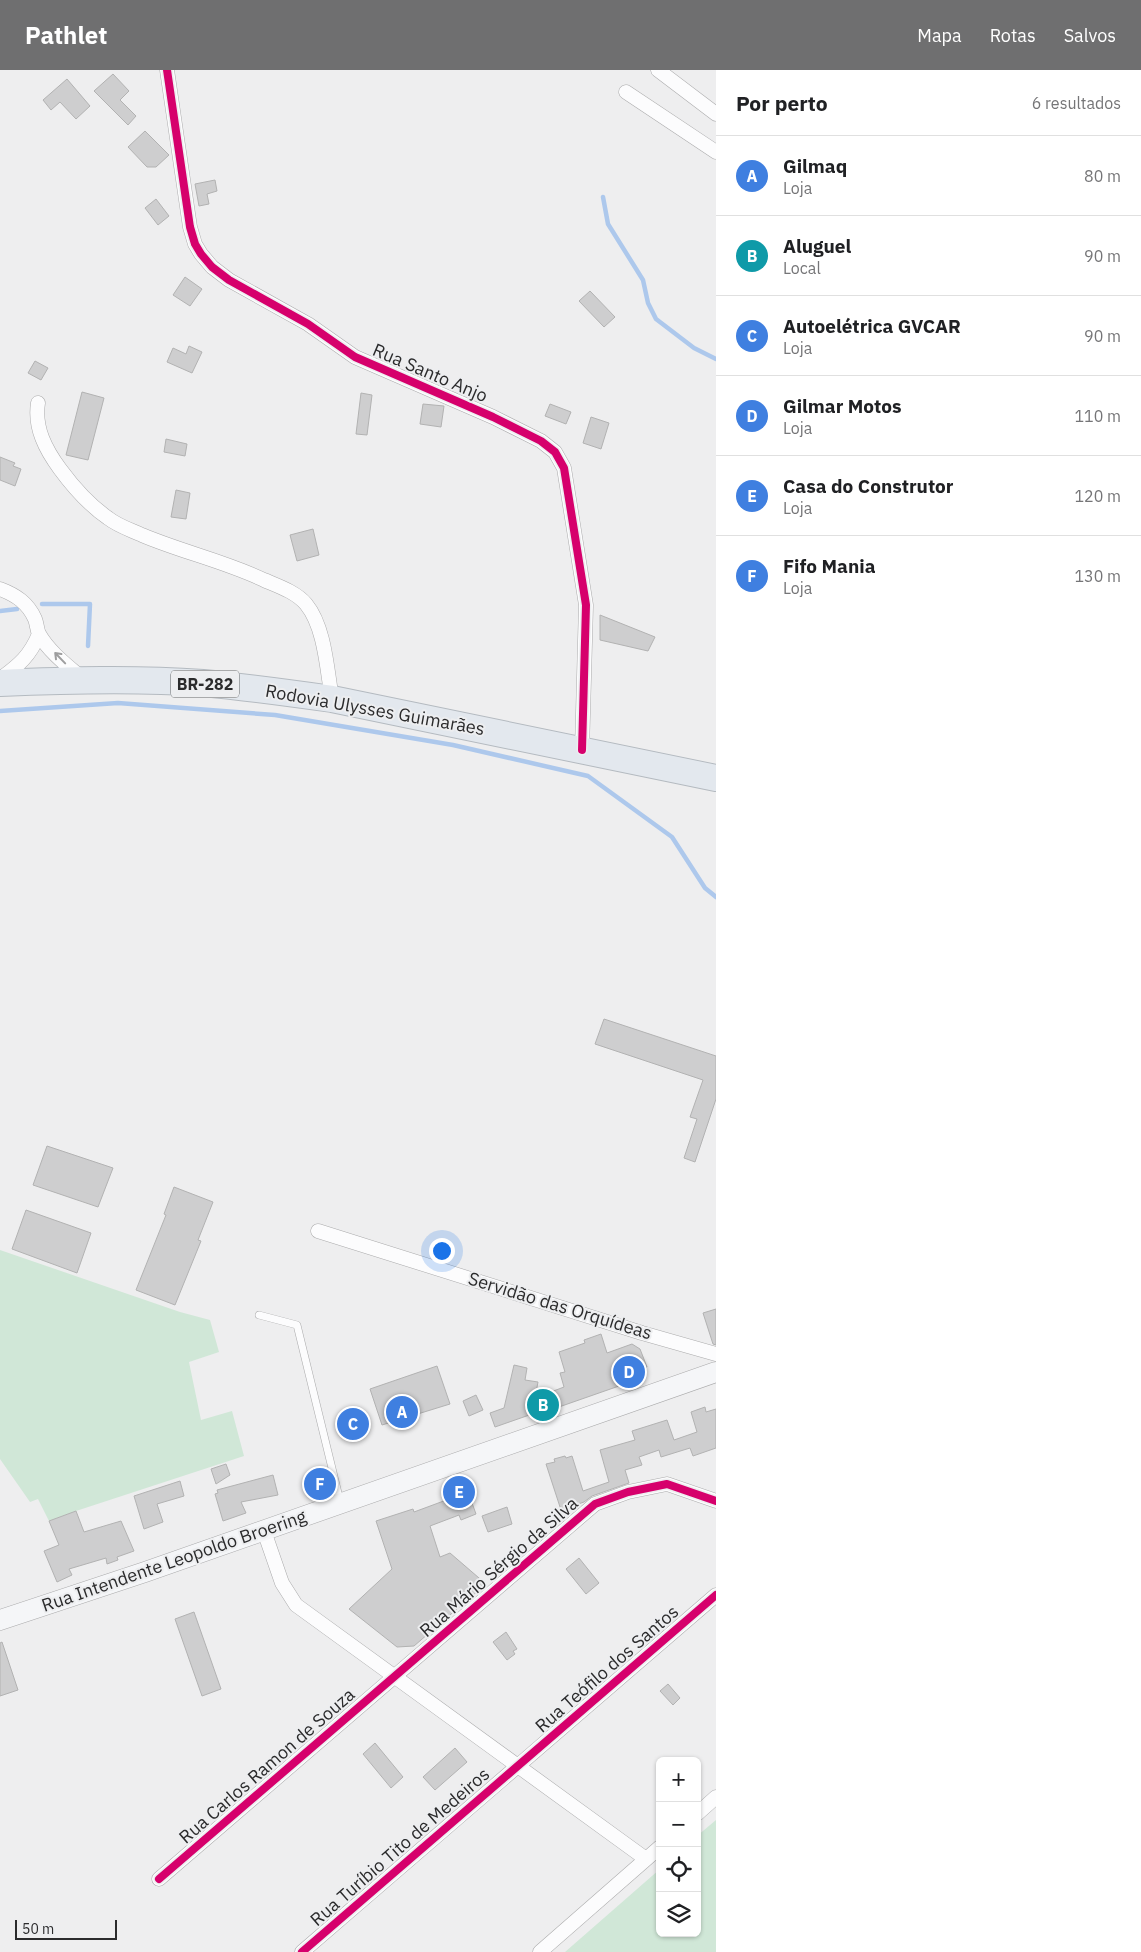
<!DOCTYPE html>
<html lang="pt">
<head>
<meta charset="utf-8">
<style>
	:root { --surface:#fff; --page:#f2f2f2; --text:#202124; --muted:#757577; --line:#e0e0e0; --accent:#6f6f70 }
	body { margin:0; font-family:"IBM Plex Sans",sans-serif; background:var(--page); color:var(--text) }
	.controls { position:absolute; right:15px; bottom:15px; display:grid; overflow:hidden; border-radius:8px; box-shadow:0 1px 4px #0004 }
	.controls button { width:45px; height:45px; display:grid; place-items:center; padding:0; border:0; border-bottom:1px solid var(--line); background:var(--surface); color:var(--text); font:25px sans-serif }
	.scale { position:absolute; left:15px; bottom:12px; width:102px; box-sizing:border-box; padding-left:5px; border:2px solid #2b2b2c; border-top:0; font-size:14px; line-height:18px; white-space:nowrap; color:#2b2b2c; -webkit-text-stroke:4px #edeef0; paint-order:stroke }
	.you { position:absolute; left:441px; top:1180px; width:18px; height:18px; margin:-12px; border:4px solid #fff; border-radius:50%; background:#1a73e8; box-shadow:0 0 0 8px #1a73e833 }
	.badge { display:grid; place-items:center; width:32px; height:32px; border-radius:50%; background:var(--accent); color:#fff; font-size:16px; font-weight:700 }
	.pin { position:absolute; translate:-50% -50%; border:2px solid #fff; box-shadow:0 1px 5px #0006 }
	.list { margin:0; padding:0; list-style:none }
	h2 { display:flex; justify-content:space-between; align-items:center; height:65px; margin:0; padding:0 20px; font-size:21px }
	h2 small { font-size:16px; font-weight:400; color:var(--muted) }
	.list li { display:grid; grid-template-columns:32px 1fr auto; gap:15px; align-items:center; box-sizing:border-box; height:80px; padding:0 20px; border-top:1px solid var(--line) }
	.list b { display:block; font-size:19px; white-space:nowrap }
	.list p { margin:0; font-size:16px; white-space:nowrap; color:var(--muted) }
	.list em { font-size:16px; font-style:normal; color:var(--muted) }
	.icon { flex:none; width:28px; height:28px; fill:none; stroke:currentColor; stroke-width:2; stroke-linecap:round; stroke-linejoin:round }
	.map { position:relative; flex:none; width:716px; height:1882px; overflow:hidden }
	header { display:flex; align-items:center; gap:30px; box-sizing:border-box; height:70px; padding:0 25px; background:var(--accent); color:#fff }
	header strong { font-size:24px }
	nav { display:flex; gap:28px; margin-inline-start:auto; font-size:18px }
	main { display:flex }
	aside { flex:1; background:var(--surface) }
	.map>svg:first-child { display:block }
	.green { fill:#d0e7d7 }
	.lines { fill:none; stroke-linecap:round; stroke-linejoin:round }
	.stream { stroke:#adc8ec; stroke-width:4.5 }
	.building { fill:#cececf; stroke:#b2b2b2 }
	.lane-casing { stroke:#ababac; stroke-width:8 }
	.street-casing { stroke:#ababac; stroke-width:15 }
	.secondary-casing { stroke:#ababac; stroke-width:21 }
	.highway-casing { stroke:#b4bac0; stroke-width:28 }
	.lane { stroke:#fcfcfd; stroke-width:7 }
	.street { stroke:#fcfcfd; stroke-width:14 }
	.secondary { stroke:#f5f6f8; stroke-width:20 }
	.highway { stroke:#e3e8ee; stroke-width:26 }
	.cycleway-casing { stroke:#edeef0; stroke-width:11 }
	.cycleway { stroke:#d6006c; stroke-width:8 }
	.oneway { stroke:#9e9e9f }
	.labels { text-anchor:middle; stroke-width:4; stroke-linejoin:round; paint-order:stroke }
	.shield { fill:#edeef0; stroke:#656667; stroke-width:1 }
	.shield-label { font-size:16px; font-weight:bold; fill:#2b2b2c }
	.street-label { font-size:18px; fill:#2b2b2c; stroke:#edeef0 }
</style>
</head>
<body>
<header>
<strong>Pathlet</strong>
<nav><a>Mapa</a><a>Rotas</a><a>Salvos</a></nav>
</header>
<main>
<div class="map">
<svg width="716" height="1882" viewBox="0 0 716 1882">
	<rect width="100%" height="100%" fill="#eeeeef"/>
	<path class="green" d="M0 1180 180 1242 210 1250 219 1282 189 1292 201 1350 232 1341 244 1386 76 1441 49 1451 38 1429 30 1432 0 1389Z
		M716 1750V1882H565L660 1799V1863H697V1766Z"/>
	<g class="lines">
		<path class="stream" d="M603 127 608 154 643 210 648 233 656 249 694 278 716 289
			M42 534H90L88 576
			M0 541 17 539
			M0 641 118 633 275 645 453 675 588 706 672 767 705 818 716 827"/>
	</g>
	<path class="building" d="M113 4 129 21 120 30 136 46 128 55 94 21Z
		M67 9 90 36 76 49 60 32 51 40 43 30Z
		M145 61 169 85 156 97H147L128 77Z
		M215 110 217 121 207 124 209 134 199 136 195 114Z
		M156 129 169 146 158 155 145 138Z
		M185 207 202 219 190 236 173 225Z
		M590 221 615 247 604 257 579 231Z
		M189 276 202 282 192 303 167 292 173 278 186 284Z
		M35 291 48 298 41 310 28 303Z
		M82 322 104 328 88 390 66 385Z
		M361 323 372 325 367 365 356 364Z
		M423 334 444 336 441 357 420 354Z
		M550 334 571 342 566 354 545 346Z
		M591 347 609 353 601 379 583 373Z
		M166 369 187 374 185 386 164 382Z
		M0 387 15 393 13 396 21 399 15 416 0 410Z
		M176 420 190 423 186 449 171 447Z
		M313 459 319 485 297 491 290 465Z
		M600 545 655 567 648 581 600 570Z
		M604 949 716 986V1029L695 1092 684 1088 697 1049 690 1047 703 1010 595 974Z
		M47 1076 113 1098 98 1137 33 1115Z
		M174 1117 213 1132 198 1170 201 1171 175 1235 136 1220 166 1145 164 1144Z
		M26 1140 91 1163 77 1203 12 1179Z
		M716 1239V1275L713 1274 703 1243Z
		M601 1264 607 1283 632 1274 640 1279 647 1297 616 1309 619 1316 556 1338V1340L536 1347 535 1343 495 1357 490 1343 504 1338 514 1295 527 1298 525 1310 538 1312 535 1328 564 1317 560 1303 565 1302 559 1282 585 1273 584 1270Z
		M437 1296 450 1334 382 1355 370 1319Z
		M476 1325 483 1340 469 1346 463 1331Z
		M705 1337 706 1342 716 1339V1378L693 1386 690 1378 661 1387 659 1380 639 1387 642 1395 625 1400 629 1413 592 1426 584 1432 561 1440 546 1394 555 1392 554 1389 565 1386 566 1388 572 1386 583 1421 609 1412 600 1380 635 1370 632 1361 667 1350 674 1370 697 1362 691 1342Z
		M226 1394 230 1405 216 1414 211 1399Z
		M273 1405 278 1425 241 1432 246 1443 223 1451 215 1424 218 1423 217 1420Z
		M180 1411 184 1426 157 1434 163 1452 144 1459 134 1426Z
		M468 1422 476 1444 461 1450 459 1445 430 1456 440 1487 450 1483 486 1514 414 1576 397 1577 349 1539 392 1499 376 1451 413 1439 414 1442Z
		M507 1437 512 1454 488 1462 482 1446Z
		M76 1441 84 1462 121 1451 134 1481 117 1487 118 1490 107 1494 106 1488 69 1499 72 1505 57 1512 44 1481 59 1475 49 1451Z
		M579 1488 599 1513 586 1524 566 1499Z
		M194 1542 221 1619 202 1626 175 1549Z
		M506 1562 517 1579 513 1581 515 1584 507 1590 493 1572Z
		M2 1572 18 1620 0 1626V1573Z
		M668 1614 680 1628 673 1635 660 1621Z
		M375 1673 403 1707 391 1718 363 1684Z
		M455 1678 467 1692 435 1720 423 1707Z"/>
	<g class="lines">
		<g class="lane-casing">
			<path id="lane" d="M259 1245 297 1255 340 1431"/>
		</g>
		<g class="street-casing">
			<path id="street" d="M167 0 190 157 195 174 201 184 212 197 229 210 308 254 355 287 493 347 541 371 555 382 564 398 586 535 582 680
				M658 0 716 44
				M626 22 716 82
				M38 333C34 358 46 380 60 399 74 418 89 435 108 448 118 456 131 460 142 465 182 482 224 491 264 510 278 516 296 522 306 534 325 557 327 600 332 629
				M0 519C16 525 28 533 35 549 37 554 37 560 39 564 49 582 69 597 83 609
				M0 609C19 595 30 586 39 564
				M318 1161 642 1263 716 1284
				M264 1461 282 1513 296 1535 646 1789
				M697 1744 716 1727
				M159 1809 595 1434 628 1422 667 1414 716 1431
				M302 1882 716 1525
				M540 1882 660 1777"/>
		</g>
		<g class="secondary-casing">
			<path id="secondary" d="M0 1550 145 1502 716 1302"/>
		</g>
		<g class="highway-casing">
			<path id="highway" d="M0 613C67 610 135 608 203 613 246 617 289 623 332 629L716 708"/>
		</g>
		<use href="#lane" class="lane"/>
		<use href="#street" class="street"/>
		<use href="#secondary" class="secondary"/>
		<use href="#highway" class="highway"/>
		<g class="cycleway-casing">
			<path id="cycleway" d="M167 0 190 157 195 174 201 184 212 197 229 210 308 254 355 287 493 347 541 371 555 382 564 398 586 535 582 680
				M159 1809 595 1434 628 1422 667 1414 716 1431
				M302 1882 716 1525"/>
		</g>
		<use href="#cycleway" class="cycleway"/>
	</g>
	<defs><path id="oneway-shaft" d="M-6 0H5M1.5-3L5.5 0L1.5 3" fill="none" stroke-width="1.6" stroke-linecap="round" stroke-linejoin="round" transform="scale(1.25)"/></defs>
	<use class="oneway" href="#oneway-shaft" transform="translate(60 588) rotate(-134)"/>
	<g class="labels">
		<rect class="shield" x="171" y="600.5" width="68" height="27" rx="4"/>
		<g class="shield-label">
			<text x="205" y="620">BR-282</text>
		</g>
		<g class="street-label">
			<text transform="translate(430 303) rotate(23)" y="6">Rua Santo Anjo</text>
			<text transform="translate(375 640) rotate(10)" y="6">Rodovia Ulysses Guimarães</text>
			<text transform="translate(560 1236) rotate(17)" y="6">Servidão das Orquídeas</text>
			<text transform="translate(174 1491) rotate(-19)" y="6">Rua Intendente Leopoldo Broering</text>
			<text transform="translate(499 1497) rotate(-41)" y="6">Rua Mário Sérgio da Silva</text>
			<text transform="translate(607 1599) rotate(-41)" y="6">Rua Teófilo dos Santos</text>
			<text transform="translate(267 1696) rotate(-41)" y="6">Rua Carlos Ramon de Souza</text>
			<text transform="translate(400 1777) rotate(-41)" y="6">Rua Turíbio Tito de Medeiros</text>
		</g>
	</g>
</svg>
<div class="controls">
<button>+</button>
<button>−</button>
<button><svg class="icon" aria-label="locate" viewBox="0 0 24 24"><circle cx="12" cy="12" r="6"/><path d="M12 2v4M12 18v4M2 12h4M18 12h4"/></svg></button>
<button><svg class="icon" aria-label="layers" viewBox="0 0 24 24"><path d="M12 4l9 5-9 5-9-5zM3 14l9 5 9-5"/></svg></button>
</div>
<div class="scale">50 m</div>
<div class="you"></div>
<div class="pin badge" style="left:402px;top:1342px;background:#3f7fe0">A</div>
<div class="pin badge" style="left:543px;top:1335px;background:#0f9aa8">B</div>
<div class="pin badge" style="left:353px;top:1354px;background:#3f7fe0">C</div>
<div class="pin badge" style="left:629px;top:1302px;background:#3f7fe0">D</div>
<div class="pin badge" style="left:459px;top:1422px;background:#3f7fe0">E</div>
<div class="pin badge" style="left:320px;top:1414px;background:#3f7fe0">F</div>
</div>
<aside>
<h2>Por perto<small>6 resultados</small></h2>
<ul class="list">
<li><span class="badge" style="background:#3f7fe0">A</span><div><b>Gilmaq</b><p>Loja</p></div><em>80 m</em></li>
<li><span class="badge" style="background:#0f9aa8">B</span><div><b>Aluguel</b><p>Local</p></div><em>90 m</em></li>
<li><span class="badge" style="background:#3f7fe0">C</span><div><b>Autoelétrica GVCAR</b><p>Loja</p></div><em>90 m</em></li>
<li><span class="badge" style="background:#3f7fe0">D</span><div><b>Gilmar Motos</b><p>Loja</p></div><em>110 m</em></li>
<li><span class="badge" style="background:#3f7fe0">E</span><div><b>Casa do Construtor</b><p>Loja</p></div><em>120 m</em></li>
<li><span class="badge" style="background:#3f7fe0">F</span><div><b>Fifo Mania</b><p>Loja</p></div><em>130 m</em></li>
</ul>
</aside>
</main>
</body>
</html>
